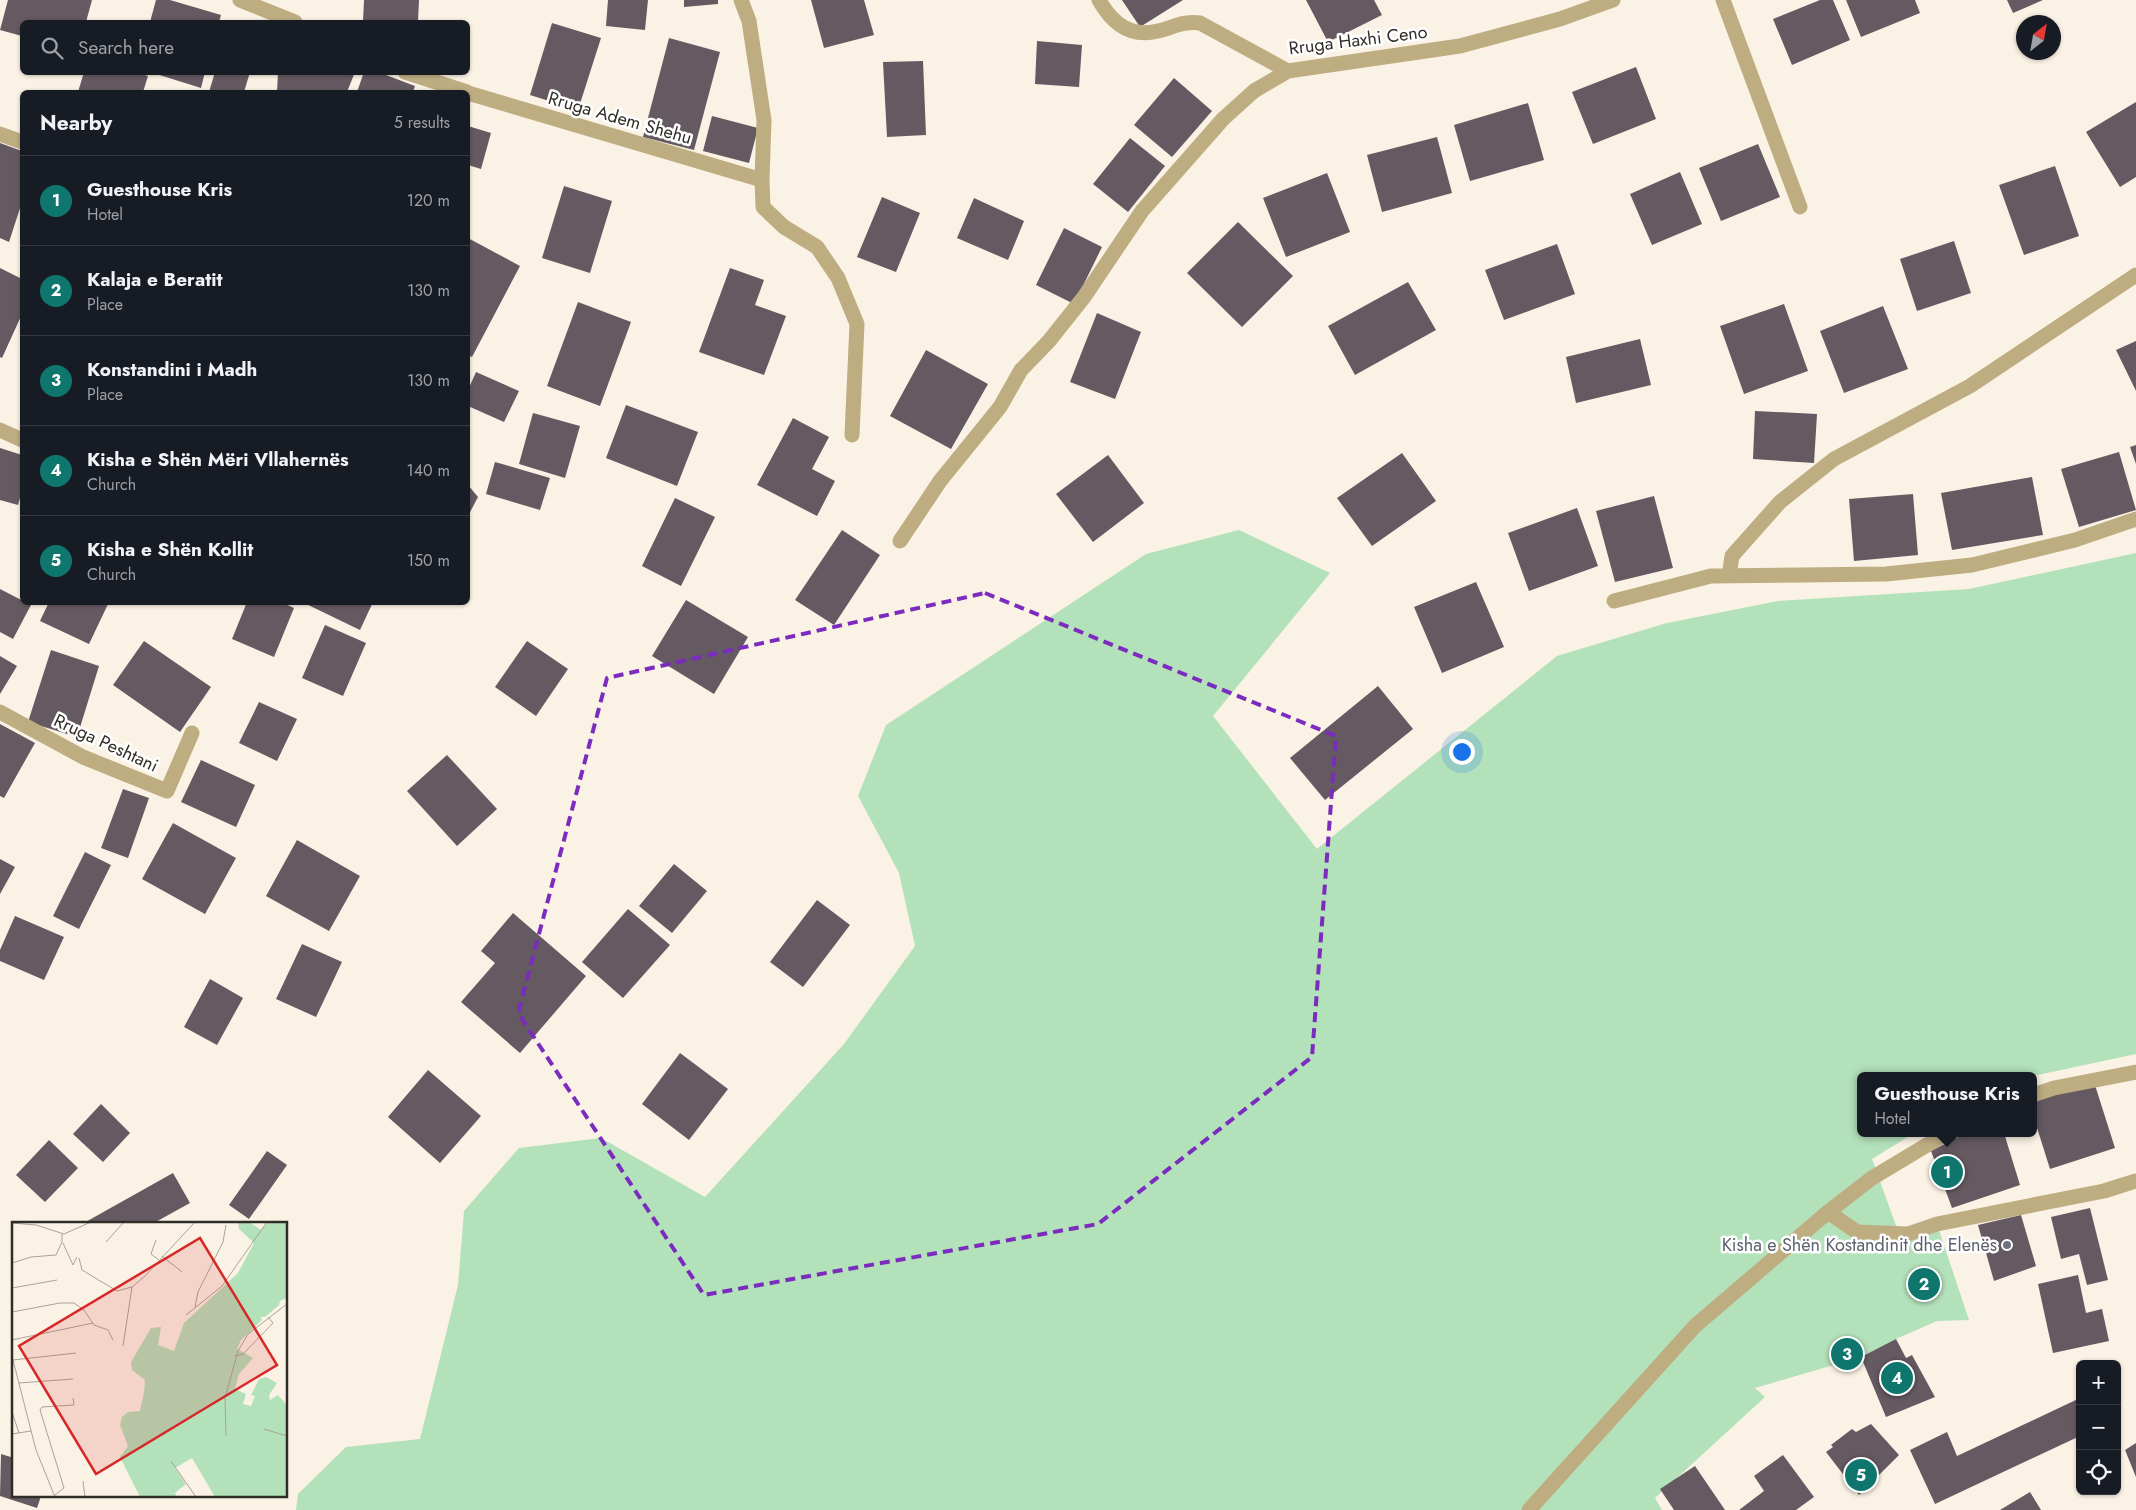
<!DOCTYPE html>
<html lang="en">
<head>
<meta charset="utf-8">
<style>
	:root { --surface:#171b24; --page:#242831; --text:#f1f3f6; --muted:#9ea1a6; --line:#363941; --accent:#0f766e }
	body { margin:0; font-family:Jost,sans-serif; background:var(--page); color:var(--text) }
	.controls { position:absolute; right:15px; bottom:15px; display:grid; overflow:hidden; border-radius:8px; box-shadow:0 1px 4px #0004 }
	.controls button { width:45px; height:45px; display:grid; place-items:center; padding:0; border:0; border-bottom:1px solid var(--line); background:var(--surface); color:var(--text); font:25px sans-serif }
	.compass { position:absolute; left:2016px; top:15px; width:45px; height:45px; border-radius:50%; background:var(--surface); box-shadow:0 1px 4px #0004; rotate:31deg }
	.you { position:absolute; left:1461px; top:751px; width:18px; height:18px; margin:-12px; border:4px solid #fff; border-radius:50%; background:#1a73e8; box-shadow:0 0 0 8px #1a73e833 }
	.badge { display:grid; place-items:center; width:32px; height:32px; border-radius:50%; background:var(--accent); color:#fff; font-size:16px; font-weight:700 }
	.pin { position:absolute; translate:-50% -50%; border:2px solid #fff; box-shadow:0 1px 5px #0006 }
	.popup { position:absolute; left:1857px; top:1072px; width:180px; height:65px; box-sizing:border-box; display:grid; place-content:center; border-radius:8px; background:var(--surface); filter:drop-shadow(0 1px 4px #0005); font-size:16px; white-space:nowrap; color:var(--muted) }
	.popup b { font-size:19px; color:var(--text) }
	.popup::after { content:''; position:absolute; left:50%; top:100%; margin-left:-10px; border:10px solid transparent; border-top-color:var(--surface) }
	.list { margin:0; padding:0; list-style:none }
	h2 { display:flex; justify-content:space-between; align-items:center; height:65px; margin:0; padding:0 20px; font-size:21px }
	h2 small { font-size:16px; font-weight:400; color:var(--muted) }
	.list li { display:grid; grid-template-columns:32px 1fr auto; gap:15px; align-items:center; box-sizing:border-box; height:90px; padding:0 20px; border-top:1px solid var(--line) }
	.list b { display:block; font-size:19px; white-space:nowrap }
	.list p { margin:0; font-size:16px; white-space:nowrap; color:var(--muted) }
	.list em { font-size:16px; font-style:normal; color:var(--muted) }
	.icon { flex:none; width:28px; height:28px; fill:none; stroke:currentColor; stroke-width:2; stroke-linecap:round; stroke-linejoin:round }
	.map { position:relative; flex:none; width:2136px; height:1510px; overflow:hidden }
	.search { position:absolute; background:var(--surface); box-shadow:0 1px 4px #0004; left:20px; top:20px; width:450px; height:55px; display:flex; align-items:center; gap:12px; box-sizing:border-box; padding:0 18px; border-radius:8px; color:var(--muted); font-size:19px }
	.panel { position:absolute; background:var(--surface); box-shadow:0 1px 4px #0004; left:20px; top:90px; width:450px; height:515px; border-radius:8px }
	.map>svg:first-child { display:block }
	.green { fill:#b3e1ba }
	.building { fill:#655962 }
	.lines { fill:none; stroke-linecap:round; stroke-linejoin:round }
	.lane { stroke:#bfad82; stroke-width:15 }
	.marked { fill:none; stroke:#7b2cbf; stroke-width:4; stroke-dasharray:10 6; stroke-linejoin:round }
	.worship-dot { fill:#6b7280; stroke:#fff; stroke-width:2 }
	.labels { text-anchor:middle; stroke-width:5; stroke-linejoin:round; paint-order:stroke }
	.street-label { font-size:18px; fill:#302d28; stroke:#fff }
	.worship-label { font-size:18px; fill:#5b616d; stroke:#fff; text-anchor:end }
	.inset-road { fill:none; stroke:#a9a399; stroke-width:1 }
	.view { fill:#d62828; fill-opacity:0.15; stroke:#d62828; stroke-width:2.5 }
	.inset-edge { fill:none; stroke:#302d28; stroke-width:2.5 }
</style>
</head>
<body>
<div class="map">
<svg width="2136" height="1510" viewBox="0 0 2136 1510">
	<rect width="100%" height="100%" fill="#faf2e4"/>
	<path class="green" d="M1239 530 1330 573 1213 716 1317 849 1557 656 1667 623 1778 601 1969 589 2136 553V1054L2033 1076H1861V1133H1914L1872 1159 1899 1234 1937 1224 1969 1320 1937 1321 1896 1339 1861 1357 1755 1388 1765 1397 1655 1498 1662 1510H296L298 1494 346 1447 420 1439 458 1285 464 1211 519 1148 601 1138 705 1197 844 1044 915 946 899 873 858 796 886 725 1146 554Z"/>
	<path class="building" d="M8 0H92L86 22H22V36L0 30Z
		M156 0H170L221 15 219 22H150Z
		M364 0H419L418 22 363 21Z
		M608 0H648L645 30 606 26Z
		M684 0H718V4L684 7Z
		M811 0H864L874 35 824 48Z
		M1122 0H1183L1140 27Z
		M1306 0H1374L1382 15 1328 42Z
		M1820 0H1833L1850 40 1792 65 1773 19Z
		M1846 0H1915L1920 13 1861 37Z
		M2007 0H2043L2013 13Z
		M552 23 601 38 578 110 530 95Z
		M669 38 720 52 694 150 643 137Z
		M1037 41 1082 45 1079 87 1035 84Z
		M923 61 926 135 887 137 883 62Z
		M1636 67 1656 119 1593 144 1572 92Z
		M84 72H136L148 76 143 92H78Z
		M150 72H205L201 88Z
		M215 72H250L244 92H209Z
		M278 72H355L347 92H277Z
		M364 72H378L415 86 413 92H357Z
		M1174 78 1212 111 1172 157 1134 125Z
		M2136 102V177L2120 187 2086 132Z
		M1528 103 1544 160 1470 181 1454 125Z
		M712 116 758 128 749 163 703 151Z
		M468 126 491 133 481 169 468 165Z
		M1437 137 1452 193 1382 212 1367 155Z
		M1130 138 1165 166 1128 212 1093 184Z
		M0 143 22 151V202L9 242 0 238Z
		M1758 144 1780 197 1721 221 1699 168Z
		M2055 166 2079 236 2024 255 1999 185Z
		M1680 172 1702 224 1652 245 1630 194Z
		M1327 173 1350 232 1286 257 1263 198Z
		M564 186 612 201 590 273 542 258Z
		M882 197 920 213 896 272 857 257Z
		M974 198 1024 221 1008 260 957 238Z
		M1238 222 1293 276 1242 327 1187 273Z
		M1064 228 1102 247 1074 304 1036 285Z
		M468 238 520 266 472 357 468 355Z
		M1954 241 1971 293 1917 311 1900 259Z
		M1557 244 1575 294 1504 320 1485 270Z
		M0 268 22 279V314L2 358 0 357Z
		M730 268 764 280 755 305 786 316 764 375 699 352Z
		M1408 282 1436 330 1355 375 1328 326Z
		M578 302 631 322 600 406 547 386Z
		M1784 304 1808 371 1744 394 1720 326Z
		M1883 306 1908 369 1844 393 1820 331Z
		M1097 313 1141 332 1115 399 1070 382Z
		M1640 339 1651 385 1576 403 1566 357Z
		M2136 341V391L2116 350Z
		M926 350 988 384 951 449 890 416Z
		M476 372 519 391 504 422 468 406V390Z
		M626 405 698 432 677 486 606 458Z
		M1755 411 1817 414 1814 463 1753 459Z
		M533 413 580 426 565 478 519 464Z
		M793 418 829 437 812 469 835 481 817 516 757 485Z
		M2136 445V464L2130 447Z
		M0 448 22 455V491L18 505 0 500Z
		M2119 452 2136 510 2079 527 2061 469Z
		M1402 453 1436 501 1372 546 1337 498Z
		M1108 455 1144 503 1093 542 1056 494Z
		M495 462 550 478 540 510 486 494Z
		M2032 477 2043 535 1952 550 1941 493Z
		M468 485 478 497 468 516Z
		M1913 494 1918 555 1854 561 1849 499Z
		M1654 496 1673 568 1615 582 1596 511Z
		M675 498 715 517 681 586 642 566Z
		M1577 508 1598 566 1529 591 1508 533Z
		M842 530 880 555 834 625 795 600Z
		M1476 582 1504 647 1442 673 1414 607Z
		M0 589 31 605 13 639 0 632Z
		M686 600 748 637 714 694 652 656Z
		M49 602H109L89 644 40 621Z
		M247 602H281L294 608 274 657 232 639Z
		M302 602H373L360 630Z
		M325 625 366 643 343 696 302 678Z
		M144 641 211 687 180 732 113 685Z
		M527 641 568 669 536 716 495 687Z
		M51 650 99 666 77 737 28 722Z
		M0 656 17 666 0 694Z
		M1378 686 1413 729 1325 800 1290 758Z
		M259 702 297 719 277 761 239 743Z
		M0 724 35 743 4 798 0 796Z
		M447 755 497 809 457 846 407 791Z
		M201 760 255 785 236 827 181 802Z
		M123 789 149 798 128 858 101 848Z
		M173 823 236 858 205 914 142 879Z
		M297 840 360 876 329 931 266 896Z
		M85 852 111 865 79 929 53 916Z
		M0 859 15 867 0 894Z
		M674 864 707 891 672 933 639 906Z
		M817 900 850 925 803 987 770 962Z
		M628 909 670 945 623 998 582 962Z
		M513 913 586 976 520 1053 461 1002 495 963 481 951Z
		M15 916 64 937 44 980 0 961V950Z
		M302 944 342 962 316 1017 276 999Z
		M210 979 243 998 217 1045 184 1027Z
		M680 1053 728 1089 689 1140 642 1104Z
		M428 1070 481 1116 440 1163 388 1117Z
		M2094 1082 2115 1148 2050 1169 2033 1115V1101Z
		M101 1104 130 1133 103 1162 73 1134Z
		M1966 1133H2004L2020 1185 1952 1208 1931 1151Z
		M49 1140 78 1168 45 1202 16 1175Z
		M267 1151 287 1165 249 1219 229 1205Z
		M173 1173 190 1203 152 1224H82Z
		M2090 1208 2108 1280 2087 1285 2079 1254 2061 1259 2051 1217Z
		M2021 1215 2036 1266 1994 1281 1978 1225Z
		M2078 1275 2086 1313 2102 1309 2109 1341 2053 1353 2038 1284Z
		M1896 1339 1906 1358 1912 1355 1935 1397 1886 1417 1861 1357Z
		M2080 1398V1436L1935 1504 1910 1450 1947 1432 1957 1456Z
		M1871 1424 1899 1455 1859 1495 1826 1452 1833 1447 1831 1445 1852 1429 1856 1432Z
		M2136 1443V1477L2125 1450Z
		M1 1454 14 1458V1496H41L37 1508 0 1496Z
		M1783 1455 1814 1497 1796 1510H1739L1764 1491 1754 1476Z
		M1695 1466 1725 1510H1674L1660 1489Z
		M2030 1492 2041 1510H2000Z"/>
	<g class="lines">
		<path class="lane" d="M240 0 295 22
			M741 0 749 21 764 120 762 180 763 207 784 227 817 247 838 278 857 324 852 435
			M1099 0C1112 23 1130 38 1158 31 1174 27 1183 21 1200 23L1288 71
			M1723 0 1800 207
			M405 72 467 92
			M468 93 762 180
			M0 134 22 142
			M0 430 22 440
			M900 541 940 481 1000 407 1021 370 1049 341 1084 297 1142 211 1223 119 1254 91 1288 71 1460 46 1560 19 1613 0
			M1729 576 1732 556 1780 502 1834 459 1970 386 2136 275
			M1614 601 1711 576 1886 574 1972 565 2075 540 2136 519
			M0 712 83 757 167 791 192 733
			M2033 1095 2054 1088 2136 1072
			M1828 1212 1857 1232 1908 1234 1937 1224 2104 1191 2136 1181
			M1529 1510 1695 1326 1828 1212 1872 1178 1947 1133"/>
	</g>
	<path class="marked" d="M985 593 1336 736 1312 1057 1098 1224 704 1295 518 1013 607 678Z"/>
	<circle class="worship-dot" cx="2007" cy="1245" r="5"/>
	<g class="labels">
		<g class="street-label">
			<text transform="translate(1358 40) rotate(-7)" y="6">Rruga Haxhi Ceno</text>
			<text transform="translate(620 118) rotate(16)" y="6">Rruga Adem Shehu</text>
			<text transform="translate(106 743) rotate(25)" y="6">Rruga Peshtani</text>
		</g>
		<g class="worship-label">
			<text x="1997" y="1251">Kisha e Shën Kostandinit dhe Elenës</text>
		</g>
	</g>
	<g transform="translate(12 1222)">
		<rect width="275" height="275" fill="#faf2e4"/>
		<path d="M226 0H237L249 8 256 0H275V76L268 79 267 83 253 95H248L250 98 229 118 225 127 241 136 227 152 223 167 234 172 231 182 239 184 243 174 239 173 247 157 254 155 265 161 257 173 258 178 266 173 274 182 275 275H203L180 236 163 246 174 262 163 271 165 275H128L108 235 116 224 108 203 110 195 116 190 128 189 132 170 133 158 120 148 119 140 139 106 149 105 146 123 162 129 172 101 226 51 242 21 227 7Z" fill="#b3e1ba"/>
		<path class="inset-road" d="M0 1 24 3 52 12 79 0M144 18 139 32 147 38M94 20 112 0M51 21 61 43 65 35M150 34 170 50M67 36 70 48 105 69 120 65 133 54 183 0M0 41 19 35 44 33 50 20V11M0 66 45 58M183 85 186 70 211 20 214 3M0 90 48 81H62L72 88 82 103 96 108 101 118M174 93 210 64 255 0M0 118 81 101M111 124 120 65M0 134 24 228 43 275M223 134 231 132 261 101 256 95M1 138 64 131M7 161 61 157M0 190 7 211M252 207 275 214M0 212 19 209M214 214 213 176 226 129 236 112 275 82M159 239 184 275M71 259 73 275M43 273 52 266 28 188 30 185 62 183 61 176"/>
		<path class="view" d="M188 16 265 143 84 252 7 124Z"/>
		<rect width="275" height="275" class="inset-edge"/>
	</g>
</svg>
<div class="controls">
<button>+</button>
<button>−</button>
<button><svg class="icon" aria-label="locate" viewBox="0 0 24 24"><circle cx="12" cy="12" r="6"/><path d="M12 2v4M12 18v4M2 12h4M18 12h4"/></svg></button>
</div>
<svg class="compass" viewBox="-18 -18 36 36"><path d="M0-13l5 13h-10z" fill="#e53935"/><path d="M0 13l5-13h-10z" fill="#9ea1a6"/></svg>
<div class="you"></div>
<div class="pin badge" style="left:1947px;top:1172px">1</div>
<div class="popup"><b>Guesthouse Kris</b>Hotel</div>
<div class="pin badge" style="left:1924px;top:1284px">2</div>
<div class="pin badge" style="left:1847px;top:1354px">3</div>
<div class="pin badge" style="left:1897px;top:1378px">4</div>
<div class="pin badge" style="left:1861px;top:1475px">5</div>
<div class="search"><svg class="icon" aria-label="search" viewBox="0 0 24 24"><circle cx="10" cy="10" r="6"/><path d="M15 15l6 6"/></svg>Search here</div>
<section class="panel">
<h2>Nearby<small>5 results</small></h2>
<ul class="list">
<li><span class="badge">1</span><div><b>Guesthouse Kris</b><p>Hotel</p></div><em>120 m</em></li>
<li><span class="badge">2</span><div><b>Kalaja e Beratit</b><p>Place</p></div><em>130 m</em></li>
<li><span class="badge">3</span><div><b>Konstandini i Madh</b><p>Place</p></div><em>130 m</em></li>
<li><span class="badge">4</span><div><b>Kisha e Shën Mëri Vllahernës</b><p>Church</p></div><em>140 m</em></li>
<li><span class="badge">5</span><div><b>Kisha e Shën Kollit</b><p>Church</p></div><em>150 m</em></li>
</ul>
</section>
</div>
</body>
</html>
